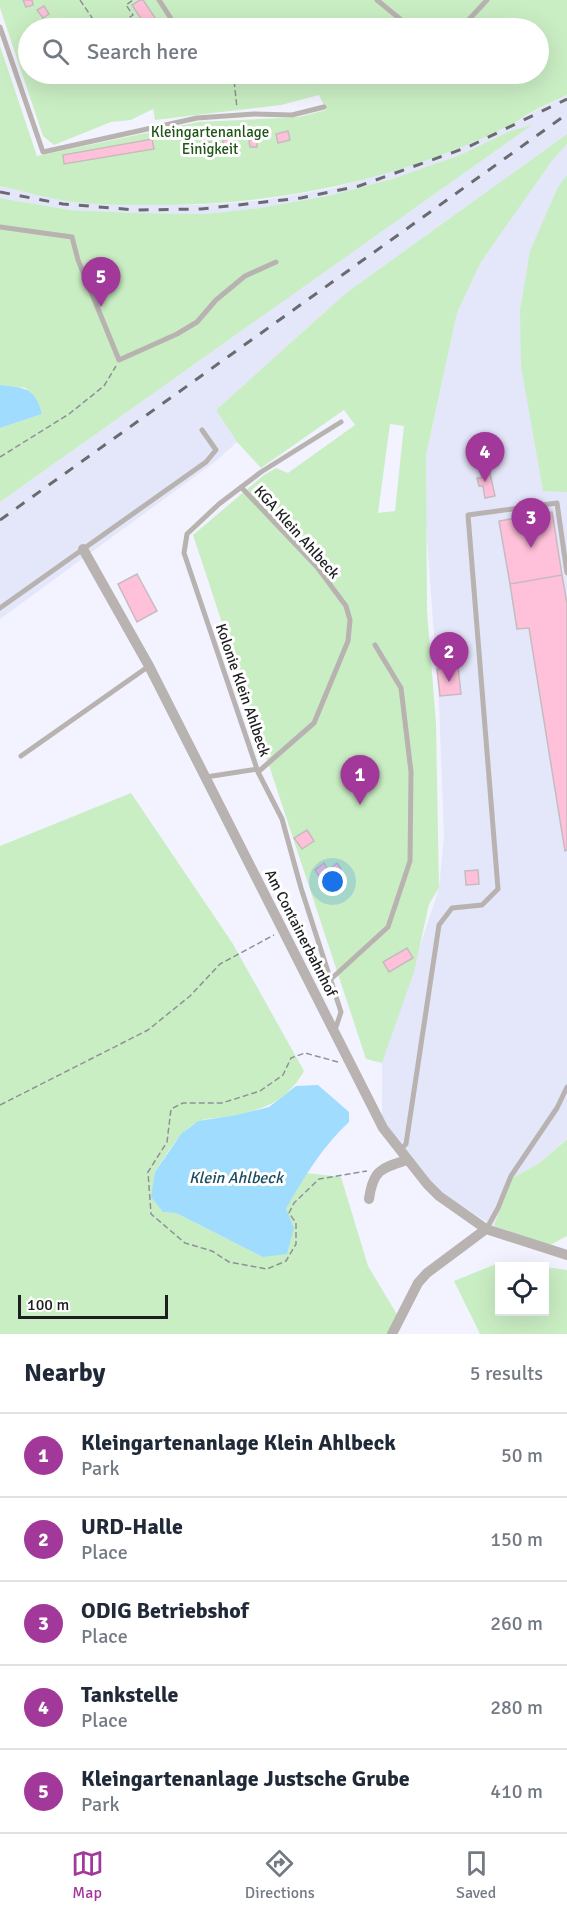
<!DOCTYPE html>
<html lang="en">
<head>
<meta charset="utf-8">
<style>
	:root { --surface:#fff; --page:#f6f6f7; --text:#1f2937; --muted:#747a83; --line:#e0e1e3; --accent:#a1389a }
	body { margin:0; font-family:Signika,sans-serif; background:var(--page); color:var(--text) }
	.controls { position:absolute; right:18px; bottom:18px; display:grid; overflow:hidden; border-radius:0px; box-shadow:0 6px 24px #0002 }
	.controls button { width:54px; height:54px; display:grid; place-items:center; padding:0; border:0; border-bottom:2px solid var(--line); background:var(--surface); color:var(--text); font:30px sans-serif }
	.scale { position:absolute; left:18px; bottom:15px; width:150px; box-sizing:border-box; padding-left:6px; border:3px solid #1e1e22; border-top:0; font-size:16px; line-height:21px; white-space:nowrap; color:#1e1e22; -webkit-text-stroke:4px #fff; paint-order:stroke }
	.you { position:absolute; left:333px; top:882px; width:21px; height:21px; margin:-15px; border:4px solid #fff; border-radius:50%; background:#1a73e8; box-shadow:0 0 0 9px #1a73e833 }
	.badge { display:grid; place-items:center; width:39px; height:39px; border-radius:50%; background:var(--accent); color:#fff; font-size:20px; font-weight:700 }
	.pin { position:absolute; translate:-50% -50px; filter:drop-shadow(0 2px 3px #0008) }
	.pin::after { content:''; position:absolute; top:32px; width:21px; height:18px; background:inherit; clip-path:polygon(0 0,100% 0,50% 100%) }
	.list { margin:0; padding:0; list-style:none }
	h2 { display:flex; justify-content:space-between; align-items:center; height:78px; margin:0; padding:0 24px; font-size:26px }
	h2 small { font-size:20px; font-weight:400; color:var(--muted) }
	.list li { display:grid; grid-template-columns:39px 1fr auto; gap:18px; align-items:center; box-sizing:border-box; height:84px; padding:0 24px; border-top:2px solid var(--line) }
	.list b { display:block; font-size:22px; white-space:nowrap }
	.list p { margin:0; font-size:20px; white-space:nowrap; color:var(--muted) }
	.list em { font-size:20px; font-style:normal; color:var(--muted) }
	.icon { flex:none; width:33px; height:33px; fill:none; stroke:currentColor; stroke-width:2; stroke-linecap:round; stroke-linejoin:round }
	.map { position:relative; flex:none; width:567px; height:1334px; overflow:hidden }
	.search { position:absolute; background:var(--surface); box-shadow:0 6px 24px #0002; left:18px; right:18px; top:18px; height:66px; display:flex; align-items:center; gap:15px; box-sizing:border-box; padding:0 21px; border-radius:33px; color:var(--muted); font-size:22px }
	.sheet { height:498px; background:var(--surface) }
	nav { display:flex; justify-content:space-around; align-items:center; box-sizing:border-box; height:84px; border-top:2px solid var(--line); background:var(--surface); font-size:16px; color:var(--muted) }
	nav a { display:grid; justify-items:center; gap:3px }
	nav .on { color:var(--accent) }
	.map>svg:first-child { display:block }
	.built { fill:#e4e6f9 }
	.green { fill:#caeec4; fill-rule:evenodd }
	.water { fill:#a0dcfd }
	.building { fill:#ffc1d9; stroke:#c6bbbf; stroke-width:1.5 }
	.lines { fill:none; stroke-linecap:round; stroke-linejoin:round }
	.path { stroke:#909198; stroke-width:1.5; stroke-dasharray:6 3; stroke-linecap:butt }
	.lane { stroke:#b8b3b1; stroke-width:5 }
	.street { stroke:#b8b3b1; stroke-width:10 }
	.rail { stroke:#6a6a71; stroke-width:3; stroke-dasharray:10 10; stroke-linecap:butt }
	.labels { text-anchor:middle; stroke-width:6; stroke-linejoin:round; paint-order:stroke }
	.park-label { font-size:15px; fill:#205418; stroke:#fff }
	.street-label { font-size:15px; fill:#1e1e22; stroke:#fff }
	.water-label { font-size:16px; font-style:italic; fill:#1c4b62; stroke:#fff }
</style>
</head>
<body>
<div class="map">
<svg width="567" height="1334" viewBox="0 0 567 1334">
	<rect width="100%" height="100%" fill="#f2f3fe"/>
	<path class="built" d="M567 95V134L346 293 216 410 237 442 216 461 0 619V502L530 126 510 131 460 155 392 179 332 195 260 208 204 214 134 213 70 210 0 198V186L71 202 130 205H202L257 201 330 189 392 171 457 148 509 127 527 115Z
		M567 144V1138L538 1164 510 1179 494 1226 432 1188 382 1122V1063L439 888 444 837 439 702 426 525V457L457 313 481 262 551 162Z"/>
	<path class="green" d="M0 0H567V95C553 101 539 108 526 115 520 119 514 124 507 127 397 180 279 205 158 205 129 205 100 205 71 202 47 198 23 191 0 186V46L37 156 198 122 299 117 326 110 319 95 281 105 155 120 153 109 131 120 111 122 54 145 43 136 0 8ZM28 28H538V74H28Z
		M532 125 0 502V428L42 414 26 388 0 385V198L70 210 134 213 204 214 260 208 332 195 392 179 460 155 510 131Z
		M567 134V144L551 162 481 262 457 313 426 456 427 611 436 723 439 888 429 904 414 972 382 1063 366 1059 193 535 264 475 276 468 288 473 355 425 344 410 261 468 237 442 216 410 346 293ZM390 424 404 426 395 511 378 513Z
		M567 175V492L543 491 521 366 520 311 530 251 558 187Z
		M131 793 233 944 304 1071C285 1104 260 1111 224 1117 215 1118 204 1118 197 1122 178 1133 167 1154 155 1172L163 1212 176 1213 263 1257 294 1228 285 1210 306 1173 341 1177 368 1266 398 1316 387 1334H0V846Z
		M567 1139V1236L550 1245 494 1226 510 1179 538 1164Z
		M501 1262 537 1266H500V1312H544L545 1267 567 1270V1334H480L454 1281Z"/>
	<path class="water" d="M0 385C25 388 35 387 42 414L0 428Z
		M318 1085 349 1112V1122C322 1147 304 1177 286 1209L294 1228 287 1254 263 1257 176 1213 163 1212 151 1197 155 1172 181 1134 198 1121 236 1115 269 1107 296 1086Z"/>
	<path class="building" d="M23 0H32L33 5 26 7Z
		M140 0H143L162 28H147L132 5Z
		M44 6 49 14 43 18 37 10Z
		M288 131 290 140 278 143 276 134Z
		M152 139 154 149 64 164 63 155Z
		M230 139 231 147 223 148V140Z
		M257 139V147H250L249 140Z
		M203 142H211L212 150 204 151Z
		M488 465 495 496 485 498 483 486H479L477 478H482L479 466Z
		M552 512 562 575 510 584 499 521Z
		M137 574 157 611 137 622 118 584Z
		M562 575 567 603V850L565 851 529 628 517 629 510 584Z
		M458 667 461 694 440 696 437 669Z
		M307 830 314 841 302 849 294 838Z
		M324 863 328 870 337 863 341 869 325 885 315 870Z
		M478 870 479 884 466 885 465 871Z
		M407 948 413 958 389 972 383 962Z"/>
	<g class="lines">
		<path class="path" d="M80 0 99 28
			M115 28 133 15 126 5 133 0
			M125 74H126
			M229 74 234 80 237 108
			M0 457 69 414 104 386 116 366
			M338 1062 305 1053 291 1058 283 1075 260 1091 222 1103H183L171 1109 167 1142 148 1172 151 1214 185 1243 212 1251 229 1262 267 1269 286 1261 296 1244V1223L289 1213 294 1203 319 1179 367 1171
			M0 1105 148 1030 190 996 220 964 274 935"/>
		<path class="lane" d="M159 0 177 28
			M377 0 411 28
			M0 27 43 152 197 118 254 114 292 115 324 107
			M461 28 487 0
			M0 227 72 237 78 260 119 360 177 334 197 322 216 300 245 276 276 262
			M241 487 317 567 346 606 350 620 348 641 314 723 258 772
			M0 608 206 462 216 450 202 430
			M21 756 149 666
			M206 777 257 769
			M331 979 388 927 410 861 411 772 401 688 375 645
			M335 1030 341 1012 301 888 282 819 258 772 184 553 187 534 219 504 261 472 341 422
			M401 1149 406 1144 439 925 452 908 482 905 498 889 468 515 557 503 567 573
			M487 1228 498 1208 511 1176 557 1108 567 1087"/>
		<path class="street" d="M83 549 149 666 383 1128 427 1184 439 1196 486 1229 567 1255
			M369 1199C373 1170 381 1168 407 1160
			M392 1334 418 1283 427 1273 486 1229"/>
		<path class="rail" d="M0 192 63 204 136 210 201 209 301 198 359 186 468 147 567 99
			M0 520 567 114"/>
	</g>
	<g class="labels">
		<g class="park-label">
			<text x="210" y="137">Kleingartenanlage<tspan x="210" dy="17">Einigkeit</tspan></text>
		</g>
		<g class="street-label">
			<text transform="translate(297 532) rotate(48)" y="5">KGA Klein Ahlbeck</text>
			<text transform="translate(243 690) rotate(71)" y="5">Kolonie Klein Ahlbeck</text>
			<text transform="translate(301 933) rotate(63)" y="5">Am Containerbahnhof</text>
		</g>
		<g class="water-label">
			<text x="236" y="1183">Klein Ahlbeck</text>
		</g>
	</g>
</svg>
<div class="controls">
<button><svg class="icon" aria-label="locate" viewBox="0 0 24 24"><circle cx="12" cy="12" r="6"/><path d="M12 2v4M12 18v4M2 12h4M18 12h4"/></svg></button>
</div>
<div class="scale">100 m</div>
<div class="you"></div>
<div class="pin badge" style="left:360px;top:805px">1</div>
<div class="pin badge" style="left:449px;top:682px">2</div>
<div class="pin badge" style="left:531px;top:548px">3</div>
<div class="pin badge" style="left:485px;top:482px">4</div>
<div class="pin badge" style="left:101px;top:307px">5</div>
<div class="search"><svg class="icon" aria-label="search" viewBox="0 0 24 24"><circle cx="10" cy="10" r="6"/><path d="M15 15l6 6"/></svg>Search here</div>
</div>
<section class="sheet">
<h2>Nearby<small>5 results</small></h2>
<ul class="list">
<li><span class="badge">1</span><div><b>Kleingartenanlage Klein Ahlbeck</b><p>Park</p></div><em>50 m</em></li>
<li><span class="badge">2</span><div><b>URD-Halle</b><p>Place</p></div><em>150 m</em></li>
<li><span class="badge">3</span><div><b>ODIG Betriebshof</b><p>Place</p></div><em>260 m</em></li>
<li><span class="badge">4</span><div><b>Tankstelle</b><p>Place</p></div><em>280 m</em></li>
<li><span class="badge">5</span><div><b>Kleingartenanlage Justsche Grube</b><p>Park</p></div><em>410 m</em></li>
</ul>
</section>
<nav>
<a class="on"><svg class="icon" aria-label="map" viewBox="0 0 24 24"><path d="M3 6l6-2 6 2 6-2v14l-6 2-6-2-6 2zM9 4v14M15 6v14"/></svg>Map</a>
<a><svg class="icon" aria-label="directions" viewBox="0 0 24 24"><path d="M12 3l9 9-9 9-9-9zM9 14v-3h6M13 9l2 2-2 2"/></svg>Directions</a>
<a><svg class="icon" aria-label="saved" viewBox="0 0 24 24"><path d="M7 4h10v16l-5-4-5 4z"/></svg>Saved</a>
</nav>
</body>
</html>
